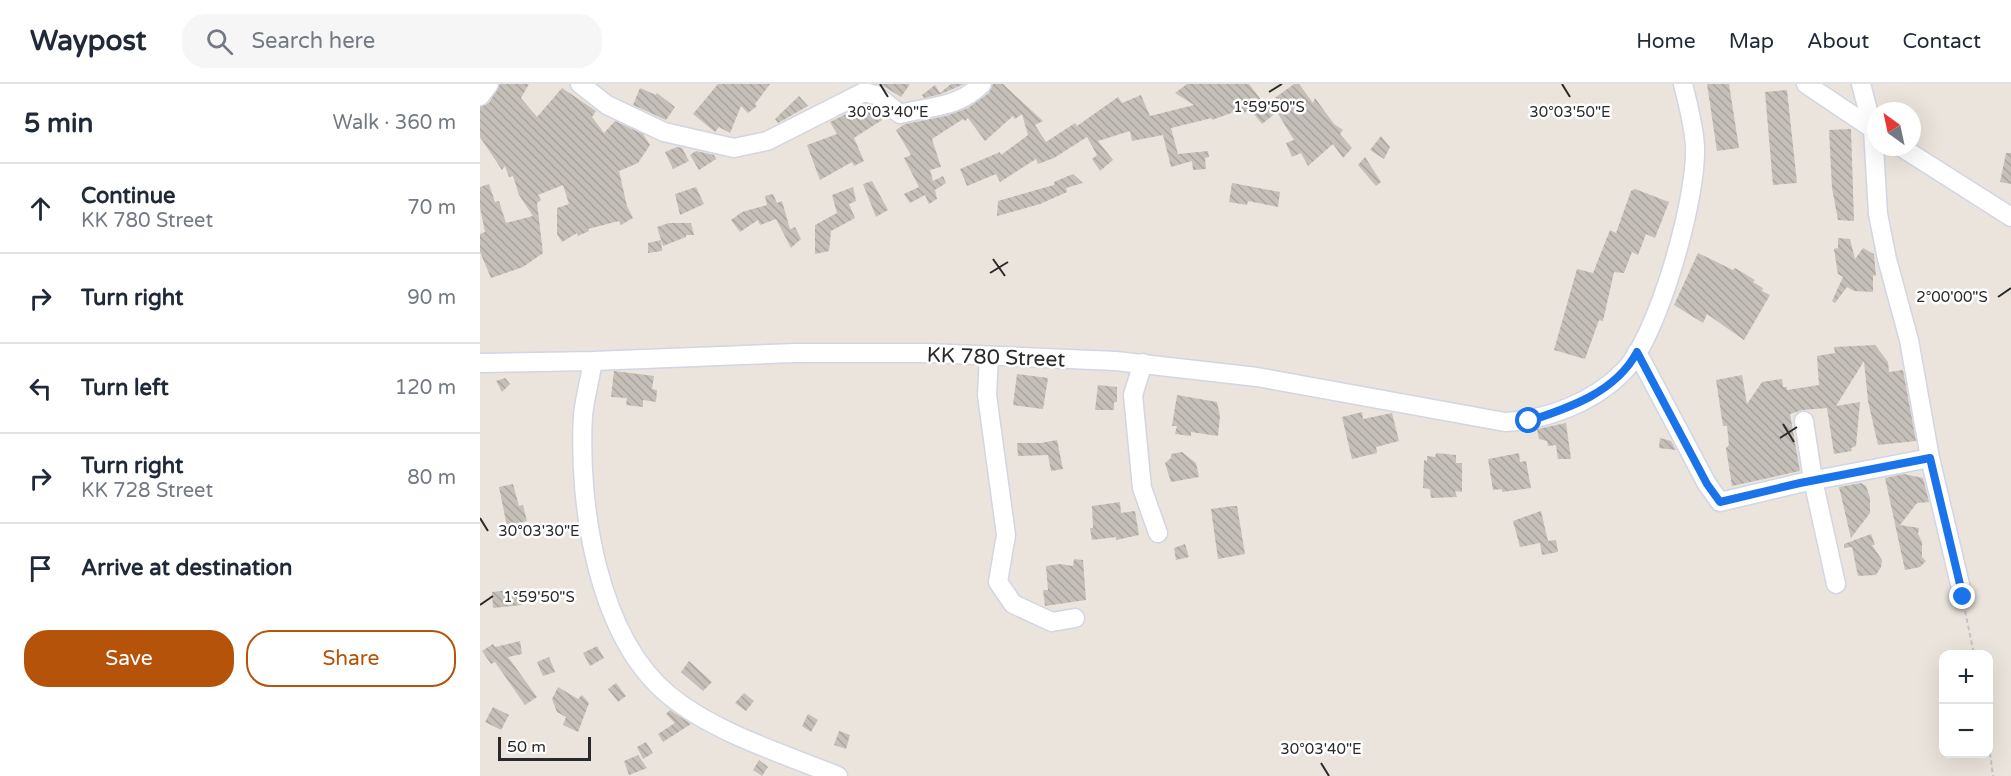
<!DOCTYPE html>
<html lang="en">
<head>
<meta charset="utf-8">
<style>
	:root { --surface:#fff; --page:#f6f6f7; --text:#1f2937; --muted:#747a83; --line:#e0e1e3; --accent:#b45309 }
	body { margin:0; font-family:"Varela Round",sans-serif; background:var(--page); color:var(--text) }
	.controls { position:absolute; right:18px; bottom:18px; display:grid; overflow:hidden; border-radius:12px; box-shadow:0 6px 24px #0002 }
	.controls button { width:54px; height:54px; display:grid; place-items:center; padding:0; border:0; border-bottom:2px solid var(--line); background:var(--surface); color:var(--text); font:30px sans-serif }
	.compass { position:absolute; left:1387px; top:18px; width:54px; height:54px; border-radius:50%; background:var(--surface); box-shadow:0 6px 24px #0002; rotate:327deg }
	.scale { position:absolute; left:18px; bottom:15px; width:93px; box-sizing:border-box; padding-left:6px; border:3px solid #2a2a2a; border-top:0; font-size:16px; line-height:21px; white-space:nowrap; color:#2a2a2a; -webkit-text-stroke:4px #fff; paint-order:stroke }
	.stop { position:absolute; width:18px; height:18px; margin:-14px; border:4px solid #1a73e8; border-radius:50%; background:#fff }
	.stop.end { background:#1a73e8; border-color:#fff; box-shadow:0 2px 6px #0008 }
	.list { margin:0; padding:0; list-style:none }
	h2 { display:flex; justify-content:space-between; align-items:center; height:78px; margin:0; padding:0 24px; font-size:26px }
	h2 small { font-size:20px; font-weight:400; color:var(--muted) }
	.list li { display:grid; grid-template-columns:39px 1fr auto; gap:18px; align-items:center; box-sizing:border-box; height:90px; padding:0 24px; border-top:2px solid var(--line) }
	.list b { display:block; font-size:22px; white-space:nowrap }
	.list p { margin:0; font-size:20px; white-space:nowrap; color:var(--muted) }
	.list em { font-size:20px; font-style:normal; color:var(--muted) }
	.actions { display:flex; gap:12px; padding:18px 24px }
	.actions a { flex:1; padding:14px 0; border:2px solid var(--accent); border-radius:24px; text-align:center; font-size:21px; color:var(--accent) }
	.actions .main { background:var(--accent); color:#fff }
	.icon { flex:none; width:33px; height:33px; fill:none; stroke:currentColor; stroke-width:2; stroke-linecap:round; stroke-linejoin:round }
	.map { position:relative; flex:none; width:1531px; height:692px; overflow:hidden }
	header { display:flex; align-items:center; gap:36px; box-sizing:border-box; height:84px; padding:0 30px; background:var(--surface); border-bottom:2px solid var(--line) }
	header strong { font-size:28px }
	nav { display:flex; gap:33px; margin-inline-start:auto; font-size:21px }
	.search { width:420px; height:54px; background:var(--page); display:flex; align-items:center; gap:15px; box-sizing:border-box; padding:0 21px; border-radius:24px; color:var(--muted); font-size:22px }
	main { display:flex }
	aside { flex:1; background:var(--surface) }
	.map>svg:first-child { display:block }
	.building { fill:url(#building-back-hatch) }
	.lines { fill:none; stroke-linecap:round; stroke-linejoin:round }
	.minor-casing { stroke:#d2d5e2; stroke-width:21 }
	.path { stroke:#c3c3c3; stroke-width:2; stroke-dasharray:4.5 3; stroke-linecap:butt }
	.minor { stroke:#fff; stroke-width:18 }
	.route { stroke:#1a73e8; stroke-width:8 }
	.ticks { fill:none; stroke:#2a2a2a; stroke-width:2 }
	.labels { text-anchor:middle; stroke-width:5; stroke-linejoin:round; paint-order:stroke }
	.street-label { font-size:21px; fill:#2a2a2a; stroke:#fff }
	.ticks-label { font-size:15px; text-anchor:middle; fill:#2a2a2a; stroke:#fff; stroke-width:5; stroke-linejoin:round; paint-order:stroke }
</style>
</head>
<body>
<header>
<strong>Waypost</strong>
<div class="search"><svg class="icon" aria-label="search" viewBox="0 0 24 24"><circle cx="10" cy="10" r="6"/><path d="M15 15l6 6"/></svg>Search here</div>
<nav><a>Home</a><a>Map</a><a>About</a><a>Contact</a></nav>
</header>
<main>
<aside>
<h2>5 min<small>Walk · 360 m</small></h2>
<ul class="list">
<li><svg class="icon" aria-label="ahead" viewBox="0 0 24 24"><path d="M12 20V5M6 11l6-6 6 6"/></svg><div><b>Continue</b><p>KK 780 Street</p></div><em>70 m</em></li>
<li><svg class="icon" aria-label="right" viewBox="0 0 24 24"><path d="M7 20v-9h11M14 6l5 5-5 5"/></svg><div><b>Turn right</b></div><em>90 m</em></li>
<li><svg class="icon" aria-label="left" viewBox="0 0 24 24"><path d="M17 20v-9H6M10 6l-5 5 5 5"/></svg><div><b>Turn left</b></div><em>120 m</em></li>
<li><svg class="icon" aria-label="right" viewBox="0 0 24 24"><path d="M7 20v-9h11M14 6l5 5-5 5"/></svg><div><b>Turn right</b><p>KK 728 Street</p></div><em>80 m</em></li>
<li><svg class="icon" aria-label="arrive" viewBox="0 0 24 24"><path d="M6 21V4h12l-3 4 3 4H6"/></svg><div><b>Arrive at destination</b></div></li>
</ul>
<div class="actions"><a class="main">Save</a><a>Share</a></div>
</aside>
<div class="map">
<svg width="1531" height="692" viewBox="0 0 1531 692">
	<defs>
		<pattern id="building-back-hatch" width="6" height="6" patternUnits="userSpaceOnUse" patternTransform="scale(1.5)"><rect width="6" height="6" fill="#c4bfb8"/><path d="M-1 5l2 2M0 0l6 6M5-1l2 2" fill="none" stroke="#a9a49e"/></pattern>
	</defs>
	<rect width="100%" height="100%" fill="#ebe4dc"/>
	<path class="building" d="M20 0H49L41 14 57 33 82 4 116 27 112 33 124 49 135 37 163 50 170 61 158 79 139 87 147 122 153 134 141 141 139 137 108 145 109 147 98 152 97 149 82 158 77 150V124L89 120 83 101 58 111 61 116 57 119 63 169 43 183 11 194 0 168V150L5 148 0 123V103L9 100 15 118 19 117 26 139 53 132 39 111 33 92 29 93 25 82 22 86 0 53V23L9 19Z
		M238 0H290L275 20 277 22 268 29 261 22 250 49 239 43 235 48 213 30Z
		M400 0H430L421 13Z
		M471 0H484L461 10 444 14 442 11 455 1 460 9Z
		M513 0H523L563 37 555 41 566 58 595 39 597 42 638 13 642 19 661 11 670 32 714 21 695 9 707 0H769L785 21 814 0H819L833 19 835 14 854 40 863 46 860 50 872 64 863 74 853 60 828 82 821 69 812 73 806 59 814 56 797 28 782 40 770 25 764 29 762 25 732 36V34L691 44 698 70 728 67 729 73 725 74 726 85 713 86 712 77 691 83 683 51 652 57 650 47 618 57 633 76 620 87 612 75 617 71 607 53 574 74 558 80 556 75 520 98 516 90 487 102 480 85 520 68 521 71 548 51 542 30 535 35 533 32 505 57 488 34 485 37 483 35 452 55 461 83 450 86 453 97 463 92 466 99 455 106 457 115 449 120 445 111 430 119 424 110 439 103 424 74 431 71 416 46 425 40 466 32 488 24 509 9Z
		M1227 0H1249L1259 64 1237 67Z
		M160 4 176 11 177 9 195 23 186 36 153 21Z
		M1307 6 1317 99 1293 101 1285 8Z
		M319 12 328 22 298 39 295 35Z
		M393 23 402 36 374 54 384 77 374 82 372 78 340 96 327 61 357 50 350 38 368 29 372 36Z
		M1371 45 1374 137 1358 136 1352 104 1349 46Z
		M901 52 910 63 904 75 890 66Z
		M197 63 202 64 209 77 193 85 185 68Z
		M216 67 234 71 236 75 219 86 210 71Z
		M1526 69H1531V100L1520 98Z
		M885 73 901 98 896 102 878 81Z
		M593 90 603 99 586 104 587 108 560 120 517 132 518 117 574 101V98Z
		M392 97 408 126 396 133 383 100Z
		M752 99 800 108 798 123 768 117 767 121 749 118Z
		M216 103 224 120 200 131 195 110Z
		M373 103 376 117 369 120 375 134 351 147 349 167 335 170V141L357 129 352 111Z
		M1155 105 1189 118 1175 154 1166 150 1158 171 1152 168 1144 189 1134 188 1123 237 1119 236 1105 275 1074 266 1097 185 1113 189 1130 146 1136 149 1151 107Z
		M293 110 297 119 302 117 310 145 315 143 321 155 311 164 296 135 280 141 278 136 260 148 251 136 262 128 287 121 285 112Z
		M189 139H211L214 151H206V153L183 162 177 143Z
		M1358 154 1370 155 1375 175 1383 164 1394 170 1396 192 1393 191V208L1374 207 1367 203 1355 219 1352 217 1363 193 1358 190 1354 165 1358 164Z
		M181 156 182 167 168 169V159Z
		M1218 169 1253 186 1255 184 1275 196 1273 198 1283 204 1282 207 1290 211 1264 256 1227 230 1223 239 1194 221Z
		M1395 261 1408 278 1409 288 1423 286 1436 357 1398 361 1388 317 1384 277 1356 322 1380 318 1376 362 1371 364 1372 367 1354 370 1347 324 1322 326 1310 330 1320 387 1252 402 1246 364 1249 361 1247 342H1243L1236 296 1262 291 1267 320 1282 298 1302 295 1303 303H1307V306L1339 301 1337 272 1355 269 1354 263Z
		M134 287 174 292 172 305 177 306 176 318 163 316V323L146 321 147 314 131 313Z
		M537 290 568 294 563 325 533 321Z
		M25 294 30 300 22 308 16 297Z
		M618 301 637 303V318H634V326H615Z
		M697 311 737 318 740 332 738 352 711 348V352L695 350 697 342H692Z
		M882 328 883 335 912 329 919 357 896 363 897 369 872 375 862 333Z
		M1086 339 1091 375H1078L1076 361 1068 362 1067 357 1059 355 1057 345Z
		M1180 354 1191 357 1196 366 1179 364Z
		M577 356 583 385 571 387 568 371 538 372 537 359H561Z
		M702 368 716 379 719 393 691 398 685 379 691 374V370Z
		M956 369 976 371V379H982V408L975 407 977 413 951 414 950 405 943 404 944 376 947 377V372L955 373Z
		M1039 369 1040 378 1046 377 1051 404 1022 408V405L1013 406 1008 375Z
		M1424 390 1443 394 1449 418 1437 419 1420 441 1439 444 1438 450 1442 458V473L1446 477 1440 483 1425 486 1405 394Z
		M1381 399 1386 402 1390 414V429L1371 454 1359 403Z
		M33 400 39 422 43 421 47 437 27 442 19 403Z
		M640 418 641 429 655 427 659 451 636 456V453L612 456 610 444H613L612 422Z
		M752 422H757L765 470 738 475 731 425Z
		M1061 427 1068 457 1076 456 1078 468 1062 471 1060 459 1040 463 1033 437Z
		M1391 450 1395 461H1392L1402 476 1401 483 1396 491 1378 492 1372 463 1364 464V460Z
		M705 460 709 473 696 476 694 464Z
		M594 475 603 476 606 516 565 522 563 506H568L566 482 580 480 593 482Z
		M40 505 42 521 13 524 12 508Z
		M40 557 42 570 28 573 57 613 45 621 15 578 11 580 2 567 13 560 15 563Z
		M117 562 124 574 110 582 103 569Z
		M69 573 75 588 63 592 57 578Z
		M209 577 232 598 223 607 201 588Z
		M136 599 146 612 138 618 128 605Z
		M78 603 98 615 102 611 109 619 98 648 83 641 86 633 77 628 72 615Z
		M264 609 274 617 266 627 255 619Z
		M13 623 29 631 21 646 5 638Z
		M190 626 211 640 183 658 178 650 195 639 186 630Z
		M328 630 338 636 331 648 322 642Z
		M359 647 370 651 366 665 354 661Z
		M166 658 173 669 163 675 157 663Z
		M158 671 167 684 149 691 144 677Z
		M279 676 288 683 282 692 273 686Z"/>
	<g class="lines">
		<g class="minor-casing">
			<path id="minor" d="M100 0 127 21 184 48 254 64 287 57 384 8 396 11 420 30C451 22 478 24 502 0
				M1326 0 1396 47
				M1381 0 1393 45 1398 130 1407 175 1429 256 1450 374 1483 513
				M0 12 9 0
				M1421 63 1531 133
				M1157 268 1227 400 1240 418 1320 399 1450 374
				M509 272 507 311 526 451 518 498 533 520 572 538 595 534
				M0 279 113 277
				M663 279 653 311 662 404 678 449
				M1324 337 1333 396 1356 500
				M358 692C304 670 235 649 190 612 117 553 98 420 103 331 105 313 110 295 113 277L316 269H447L636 277 777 293 1025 338C1067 336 1114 318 1144 287 1179 251 1217 113 1215 63 1214 41 1208 21 1203 0"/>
		</g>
		<path class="path" d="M1485 527 1494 570
			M1508 654 1513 692"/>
		<use href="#minor" class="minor"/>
	</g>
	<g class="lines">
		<path class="route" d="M1049 337C1089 324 1136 308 1157 268L1227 400 1240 418 1320 399 1450 374 1483 513"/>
	</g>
	<path class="ticks" d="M400 0 408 13M1082 0 1090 13M789 8 802 0M513 175 525 192M510 189 528 178M1518 213 1531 204M1303 340 1314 358M1300 354 1317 343M0 434 8 447M0 521 13 512M841 679 849 692"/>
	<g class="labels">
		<g class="street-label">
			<text transform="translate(516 273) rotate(2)" y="7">KK 780 Street</text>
		</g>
	</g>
	<g class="ticks-label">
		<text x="789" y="28">1°59'50"S</text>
		<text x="408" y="33">30°03'40"E</text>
		<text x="1090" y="33">30°03'50"E</text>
		<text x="1472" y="218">2°00'00"S</text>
		<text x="59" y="452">30°03'30"E</text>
		<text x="59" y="518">1°59'50"S</text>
		<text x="841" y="670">30°03'40"E</text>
	</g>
</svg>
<div class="controls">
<button>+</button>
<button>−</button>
</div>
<svg class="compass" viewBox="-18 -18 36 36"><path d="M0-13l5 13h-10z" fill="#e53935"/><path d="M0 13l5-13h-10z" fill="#747a83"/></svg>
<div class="scale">50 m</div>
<div class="stop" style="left:1049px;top:337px"></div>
<div class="stop end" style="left:1483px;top:513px"></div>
</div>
</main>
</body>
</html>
